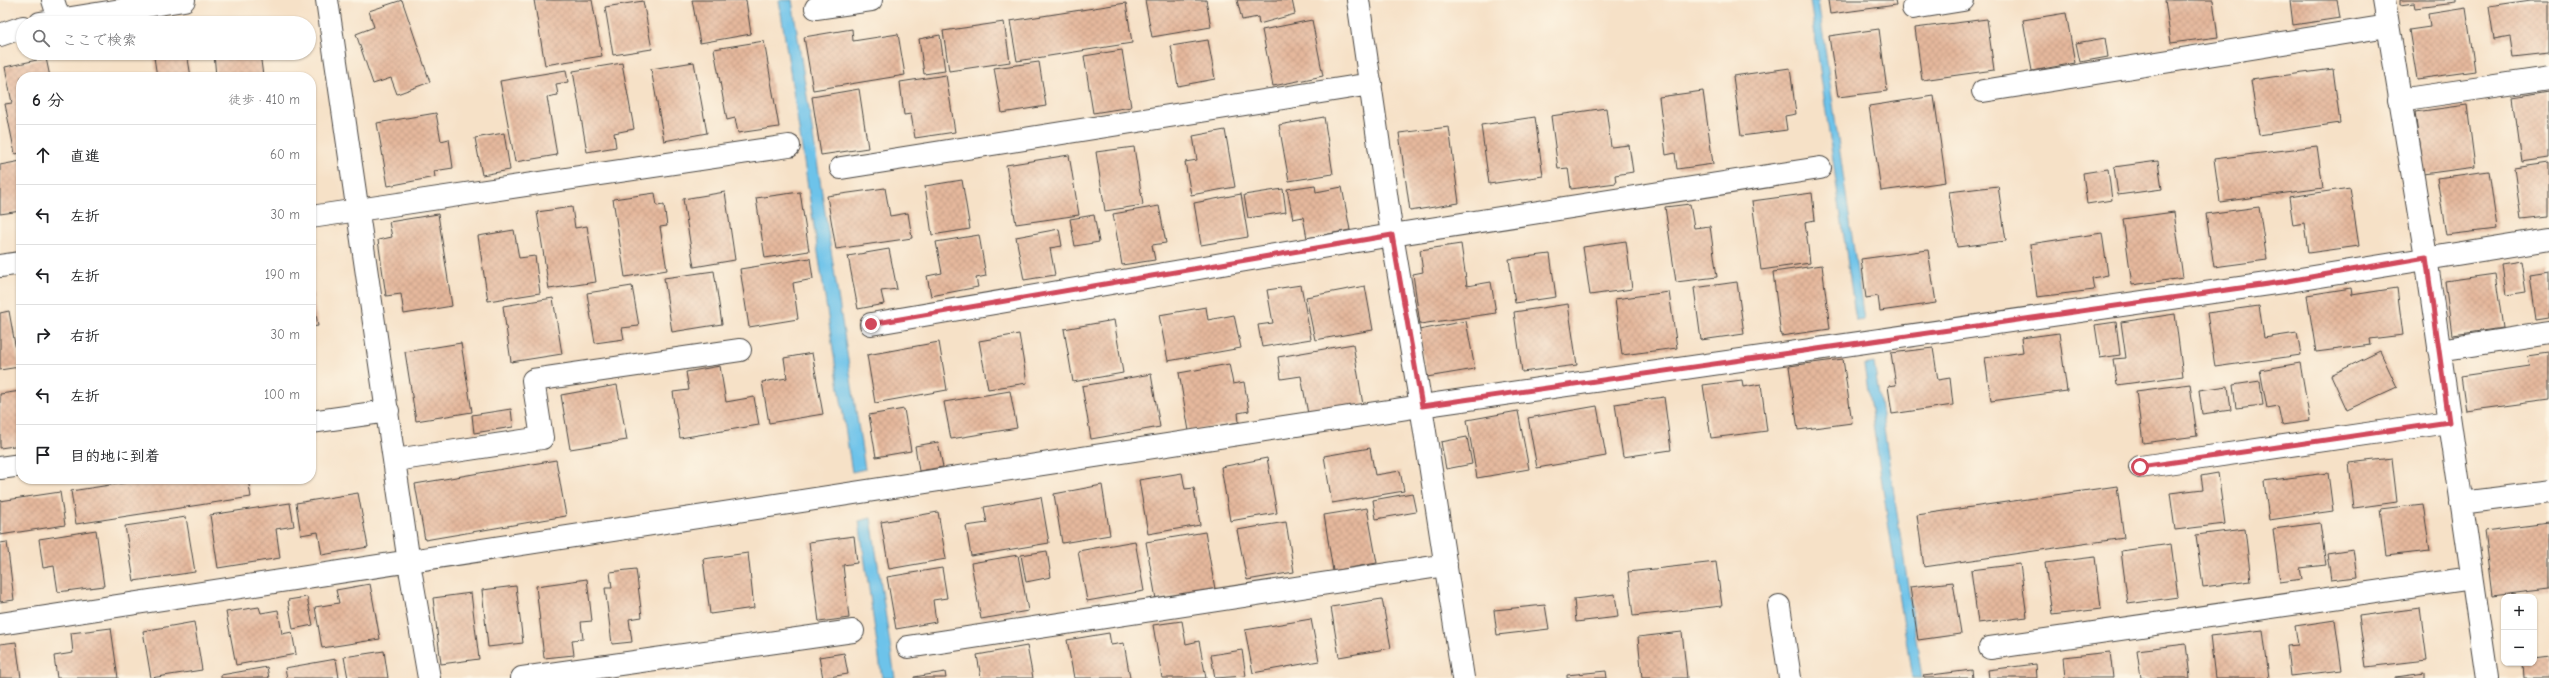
<!DOCTYPE html>
<html lang="ja">
<head>
<meta charset="utf-8">
<style>
	:root { --surface:#fff; --page:#f6f6f6; --text:#202124; --muted:#757577; --line:#e0e0e0 }
	body { margin:0; font-family:"Comic Neue","Klee One",sans-serif; background:var(--page); color:var(--text) }
	.controls { position:absolute; right:12px; bottom:12px; display:grid; overflow:hidden; border-radius:8px; box-shadow:0 1px 3px #0004 }
	.controls button { width:36px; height:36px; display:grid; place-items:center; padding:0; border:0; border-bottom:1px solid var(--line); background:var(--surface); color:var(--text); font:20px sans-serif }
	.stop { position:absolute; width:12px; height:12px; margin:-9px; border:3px solid #d1495b; border-radius:50%; background:#fff }
	.stop.end { background:#d1495b; border-color:#fff; box-shadow:0 1px 4px #0008 }
	.list { margin:0; padding:0; list-style:none }
	h2 { display:flex; justify-content:space-between; align-items:center; height:52px; margin:0; padding:0 16px; font-size:17px }
	h2 small { font-size:13px; font-weight:400; color:var(--muted) }
	.list li { display:grid; grid-template-columns:26px 1fr auto; gap:12px; align-items:center; box-sizing:border-box; height:60px; padding:0 16px; border-top:1px solid var(--line) }
	.list b { display:block; font-size:15px; white-space:nowrap }
	.list em { font-size:13px; font-style:normal; color:var(--muted) }
	.icon { flex:none; width:22px; height:22px; fill:none; stroke:currentColor; stroke-width:2; stroke-linecap:round; stroke-linejoin:round }
	.map { position:relative; flex:none; width:2549px; height:678px; overflow:hidden }
	.search { position:absolute; background:var(--surface); box-shadow:0 1px 3px #0004; left:16px; top:16px; width:300px; height:44px; display:flex; align-items:center; gap:10px; box-sizing:border-box; padding:0 14px; border-radius:22px; color:var(--muted); font-size:15px }
	.panel { position:absolute; background:var(--surface); box-shadow:0 1px 3px #0004; left:16px; top:72px; width:300px; height:412px; border-radius:16px }
	.map>svg:first-child { display:block }
	.water { fill:#6dc3ea; stroke:#4c778a }
	.building { fill:url(#building-cross-hatch) }
	.lines { fill:none; stroke-linecap:round; stroke-linejoin:round }
	.minor-casing { stroke:#494642; stroke-width:24 }
	.minor { stroke:#fff; stroke-width:22 }
	.route { stroke:#d1495b; stroke-width:5 }
</style>
</head>
<body>
<div class="map">
<svg width="2549" height="678" viewBox="0 0 2549 678">
	<defs>
		<pattern id="building-cross-hatch" width="8" height="8" patternUnits="userSpaceOnUse"><rect width="8" height="8" fill="#e5b89c"/><path d="M0 0l8 8M0 8l8-8" fill="none" stroke="#c59e87"/></pattern>
	</defs>
	<rect width="100%" height="100%" fill="#fcf5e5"/>
	<filter id="ink" filterUnits="userSpaceOnUse"><feTurbulence type="fractalNoise" baseFrequency=".025" numOctaves="2"/><feDisplacementMap in="SourceGraphic" scale="8" xChannelSelector="R" yChannelSelector="G"/><feConvolveMatrix kernelMatrix="1 2 1 2 8 2 1 2 1" color-interpolation-filters="sRGB"/></filter>
	<filter id="wash" filterUnits="userSpaceOnUse"><feTurbulence type="fractalNoise" baseFrequency=".012" numOctaves="4" result="noise"/><feDisplacementMap in="SourceGraphic" scale="16" xChannelSelector="R" yChannelSelector="G"/><feGaussianBlur stdDeviation="0.9" result="paint"/><feColorMatrix in="noise" values="0 0 0 0 0 0 0 0 0 0 0 0 0 0 0 0 0 1.4 0 .05"/><feComposite in="paint" operator="in"/></filter>
	<g filter="url(#wash)">
		<rect width="100%" height="100%" fill="#f6e1c7"/>
		<path class="water" d="M779 0H792L865 469 852 472Z
			M1810 0H1818L1864 320 1856 321Z
			M1874 363 1922 678H1912L1864 365Z
			M871 518 895 678H882L859 521Z"/>
		<g id="blocks">
			<path class="building" d="M402 0 430 82 397 94 391 78 373 84 356 34 374 27 369 11Z
				M534 0H592L602 56 545 65Z
				M692 0H746L751 34 700 43Z
				M1145 0H1206L1211 27 1152 37Z
				M1237 0H1292L1295 14 1259 24 1258 17 1242 20Z
				M1828 0H1895L1896 5 1830 14Z
				M2165 0H2213L2218 37 2171 43Z
				M2290 0H2337L2340 18 2293 25Z
				M2400 0H2456V3L2415 8 2414 3 2400 5Z
				M2531 0H2549V53L2513 57 2510 37 2494 40 2489 6Z
				M643 1 652 49 613 55 605 7Z
				M1126 3 1132 43 1017 61 1010 21Z
				M2466 8 2475 71 2417 79 2409 30 2430 27 2428 14Z
				M2066 13 2075 63 2032 71 2023 20Z
				M1987 19 1994 70 1922 80 1915 28Z
				M1312 20 1323 76 1273 86 1262 30Z
				M1004 22 1010 62 949 71 943 31Z
				M852 29 853 41 898 34 905 75 813 90 804 37Z
				M1879 29 1887 91 1838 97 1829 36Z
				M940 35 945 71 924 74 919 39Z
				M2105 38 2108 57 2080 62 2076 43Z
				M1208 40 1215 79 1178 86 1171 46Z
				M764 41 779 127 738 133 735 118 727 120 714 49Z
				M1122 50 1131 107 1093 113 1084 56Z
				M178 53H187L191 77H157L154 57Z
				M214 53H260L263 76 216 77Z
				M46 58 50 77H21V153L15 154 5 104 12 103 5 67Z
				M694 62 707 133 664 141 651 69Z
				M1039 62 1046 106 1002 113 994 68Z
				M622 63 634 129 614 133 616 147 587 152 573 71Z
				M1790 68 1796 114 1785 116 1787 130 1741 136 1733 76Z
				M2333 69 2340 123 2259 135 2251 80Z
				M566 70 568 82 556 84 558 95 547 97 557 155 515 162 500 81Z
				M946 75 955 132 915 138 911 114 904 115 900 82Z
				M859 89 868 148 821 155 812 97Z
				M1703 91 1713 164 1677 169 1675 153 1666 155 1659 97Z
				M2549 91V158L2522 162 2513 97Z
				M1934 96 1946 182 1881 191 1869 106Z
				M2467 105 2475 167 2423 174 2415 112Z
				M1606 108 1611 147 1629 145 1633 172 1615 175 1616 183 1571 189 1568 168 1558 169 1551 116Z
				M436 113 441 141 449 139 453 168 434 171 435 177 388 186 377 123Z
				M1324 117 1333 174 1289 181 1279 125Z
				M1535 117 1543 176 1489 184 1481 125Z
				M1449 127 1459 203 1410 211 1399 133Z
				M1225 130 1235 187 1191 195 1185 162 1197 160 1193 136Z
				M504 133 510 170 482 175 475 138Z
				M2317 146 2323 188 2220 202 2214 159Z
				M1134 147 1143 205 1105 211 1096 152Z
				M1069 155 1079 215 1016 224 1006 165Z
				M21 161V211L0 214V165Z
				M2158 161 2162 189 2118 195 2114 167Z
				M2549 163V216L2521 219 2514 168Z
				M2108 169 2112 200 2087 204 2083 173Z
				M2489 171 2497 229 2446 235 2437 178Z
				M962 180 970 229 932 235 925 186Z
				M1315 185 1316 192 1342 187 1350 230 1307 238 1303 217 1293 219 1287 189Z
				M1998 186 2006 241 1957 247 1949 192Z
				M885 188 890 216 908 213 912 238 836 249 827 196Z
				M2350 188 2359 246 2308 253 2304 223 2293 225 2289 197Z
				M1283 189 1286 212 1248 218 1244 195Z
				M725 192 735 260 694 267 683 199Z
				M800 192 809 251 765 258 756 198Z
				M655 193 657 206 664 205 667 226 660 227 667 270 625 277 613 199Z
				M1812 193 1815 220 1805 222 1810 263 1761 270 1752 201Z
				M1241 194 1248 237 1201 245 1194 203Z
				M1690 204 1694 228 1710 226 1717 277 1676 282 1665 207Z
				M1159 206 1166 243 1152 245 1155 260 1122 265 1113 214Z
				M572 207 575 228 587 226 596 282 549 289 537 212Z
				M2259 207 2267 260 2214 267 2206 214Z
				M2174 212 2183 278 2132 285 2123 219Z
				M438 214 452 306 404 314 401 294 386 296 378 240 392 237 389 222Z
				M1094 215 1099 242 1075 246 1070 219Z
				M1059 229 1062 246 1050 248 1055 275 1024 280 1016 237Z
				M514 230 519 258 535 256 540 293 488 301 478 236Z
				M2102 233 2108 275 2092 278 2094 290 2037 297 2030 244Z
				M979 235 986 276 976 278 978 287 931 296 927 276 942 273 936 242Z
				M1626 241 1632 289 1590 295 1583 247Z
				M1461 244 1467 286 1491 282 1496 313 1420 324 1413 274 1423 272 1420 250Z
				M889 249 897 289 881 291 884 304 858 309 848 256Z
				M1928 250 1936 303 1880 311 1878 296 1866 298 1861 259Z
				M1550 254 1556 297 1515 303 1509 259Z
				M810 258 813 279 793 283 798 319 749 327 740 269Z
				M2521 261 2526 292 2506 295 2502 264Z
				M1822 265 1830 329 1781 336 1773 272Z
				M714 271 722 324 672 332 664 278Z
				M2549 272V318L2536 320 2530 275Z
				M2495 274 2503 328 2452 335 2445 281Z
				M1737 282 1744 334 1701 340 1694 288Z
				M311 285 318 326 311 327Z
				M1301 285 1311 339 1262 347 1258 325 1273 323 1267 290Z
				M632 286 639 326 622 328 624 339 595 343 587 293Z
				M1365 286 1373 330 1315 340 1306 297Z
				M2351 288 2352 295 2397 288 2403 335 2370 339 2371 345 2316 352 2307 295Z
				M1669 292 1677 348 1622 355 1615 299Z
				M553 298 562 354 511 362 503 306Z
				M1568 304 1577 365 1522 372 1514 312Z
				M2259 306 2264 338 2297 333 2301 355 2215 367 2207 313Z
				M1206 307 1208 320 1234 315 1241 348 1168 361 1159 315Z
				M9 311 19 367 0 370V313Z
				M2175 314 2183 376 2117 385 2113 359 2126 358 2121 322Z
				M1114 320 1123 373 1073 382 1064 329Z
				M1466 321 1475 369 1427 377 1419 330Z
				M2116 322 2120 355 2100 358 2095 325Z
				M2059 333 2067 391 1991 401 1985 358 2023 352 2021 338Z
				M1019 334 1027 383 988 389 979 341Z
				M939 342 947 390 875 403 867 355Z
				M461 343 472 412 416 421 405 352Z
				M1353 344 1363 405 1308 414 1301 376 1281 379 1278 357Z
				M1933 348 1938 380 1950 378 1953 405 1892 414 1888 386 1896 385 1891 353Z
				M2380 351 2397 387 2347 410 2331 375Z
				M812 353 823 414 769 423 762 382 787 378 784 358Z
				M2549 353V400L2466 411 2461 376 2530 366 2528 356Z
				M1843 359 1852 423 1798 430 1789 366Z
				M2300 363 2310 421 2282 425 2278 406 2267 408 2260 370Z
				M1229 364 1233 384 1244 382 1249 411 1238 413 1239 422 1189 431 1179 373Z
				M720 366 726 402 754 397 759 425 680 438 673 392 689 390 686 372Z
				M1151 374 1160 427 1091 439 1082 386Z
				M1742 380 1743 387 1761 384 1767 431 1711 438 1703 385Z
				M2260 381 2263 405 2236 408 2233 385Z
				M2190 384 2197 436 2143 443 2136 391Z
				M617 385 627 440 570 449 561 395Z
				M2228 386 2231 410 2202 414 2199 390Z
				M21 391V445L0 448V394Z
				M1010 391 1017 428 951 439 944 402Z
				M1664 397 1671 450 1623 457 1615 404Z
				M1597 406 1606 456 1537 468 1528 418Z
				M511 409 513 427 474 433 472 415Z
				M904 409 911 451 876 457 869 415Z
				M1518 411 1529 469 1477 478 1467 420Z
				M1467 437 1472 464 1446 469 1441 442Z
				M938 442 943 467 919 471 915 446Z
				M1370 448 1375 475 1400 471 1404 491 1332 503 1324 456Z
				M1267 458 1277 513 1230 521 1221 467Z
				M2392 458 2397 502 2354 508 2349 463Z
				M556 460 566 516 425 540 415 484Z
				M1182 473 1185 489 1194 488 1200 525 1148 534 1139 480Z
				M2218 473 2225 524 2175 530 2170 493 2203 489 2201 476Z
				M2328 473 2333 511 2269 520 2264 481Z
				M149 479H248L251 497 76 524 71 491Z
				M1102 485 1110 535 1062 543 1054 494Z
				M2117 486 2124 538 1924 567 1917 515Z
				M60 492 65 525 0 535V501Z
				M358 493 368 547 322 555 318 532 301 535 296 503Z
				M1412 493 1416 512 1376 519 1373 500Z
				M1041 497 1049 543 971 556 966 526 987 523 984 507Z
				M290 503 294 526 276 529 280 558 218 568 210 515Z
				M2423 504 2430 551 2386 556 2380 509Z
				M1367 508 1377 563 1333 571 1324 515Z
				M938 512 946 559 889 569 881 522Z
				M186 517 195 572 134 581 125 526Z
				M1286 522 1294 572 1247 580 1237 530Z
				M2320 523 2326 565 2300 568 2302 579 2280 582 2273 529Z
				M2549 523V589L2492 596 2484 531Z
				M2245 529 2251 581 2203 587 2196 535Z
				M96 530 104 586 58 592 54 566 43 568 39 539Z
				M1205 532 1215 589 1156 599 1146 542Z
				M854 536 857 563 843 565 849 618 819 622 809 542Z
				M1135 541 1144 591 1087 601 1078 551Z
				M7 542 14 600 0 602V543Z
				M2171 544 2178 597 2128 604 2121 551Z
				M2353 549 2357 577 2331 580 2327 553Z
				M1047 551 1051 577 1026 582 1021 555Z
				M748 553 754 608 710 614 703 559Z
				M1018 555 1028 611 981 619 971 563Z
				M2095 557 2101 609 2052 615 2045 563Z
				M1716 562 1722 606 1633 616 1628 572Z
				M2020 564 2027 617 1978 623 1971 570Z
				M942 568 947 598 933 600 936 622 896 629 887 577Z
				M636 569 642 617 629 619 632 642 612 644 605 588H612L610 572Z
				M587 579 592 621 581 622 583 639 572 640 574 655 544 658 536 586Z
				M1953 582 1961 634 1918 640 1910 587Z
				M370 584 380 639 322 648 315 607 339 603 336 590Z
				M516 586 523 643 488 647 482 590Z
				M471 593 479 659 441 664 433 598Z
				M1615 594 1618 617 1576 622 1574 599Z
				M307 597 313 625 293 629 288 600Z
				M1382 599 1391 648 1339 657 1331 607Z
				M1545 605 1549 629 1497 635 1494 610Z
				M259 607 261 613 278 610 282 634 292 632 296 654 236 665 226 612Z
				M2420 608 2427 660 2366 667 2359 616Z
				M1311 619 1319 661 1253 673 1245 630Z
				M2335 620 2342 670 2290 676 2287 646 2298 645 2295 626Z
				M1182 621 1186 644 1199 641 1206 678H1162L1153 625Z
				M194 622 202 670 151 678 143 631Z
				M111 628 118 678H57L54 656 73 653 71 633Z
				M2263 630 2269 678H2215L2210 636Z
				M1682 632 1687 678H1642L1638 637Z
				M1109 633 1111 645 1124 643 1130 678H1074L1067 640Z
				M16 642 21 678H0V644Z
				M2186 644 2190 678H2141L2137 650Z
				M1027 646 1033 678H981L977 655Z
				M1242 650 1246 676 1215 678 1211 655Z
				M384 651 388 678H348L344 657Z
				M2110 652 2113 678H2065L2063 657Z
				M844 653 848 674 823 678 819 657Z
				M2549 656V678H2524L2523 663H2534V658Z
				M336 659 339 678H287L285 668Z
				M2036 664 2037 678H1989L1988 670Z
				M267 667 269 678H221V675Z
				M1972 670 1973 678H1924L1923 676Z
				M1606 671 1607 678H1567V675Z
				M945 672 946 678H914V677Z
				M2425 673V678H2396V677Z"/>
		</g>
	</g>
	<g filter="url(#ink)">
		<use href="#blocks" fill-opacity="0" stroke="#494642" stroke-width="1"/>
		<g class="lines">
			<g class="minor-casing">
				<path id="minor" d="M53 0 59 19
					M327 0 409 563 429 678
					M1358 0 1392 235 1421 406 1463 678
					M2384 0 2426 257 2487 678
					M816 8 871 0
					M1913 8 1963 0
					M40 23 184 0
					M0 35 23 27
					M1983 91 2388 26
					M2399 100 2549 78
					M841 168 1371 84
					M311 217 789 146
					M0 266 21 263
					M871 324 1392 235 1820 168
					M2439 350 2549 333
					M311 422 388 411
					M395 460 542 438 533 380 740 350
					M2140 467 2449 422
					M0 468 21 465
					M2461 503 2549 492
					M1779 606 1790 678
					M0 624 1421 406 2282 282 2549 239
					M908 647 1446 565
					M1990 648 2472 578
					M522 678 853 631"/>
			</g>
			<use href="#minor" class="minor"/>
		</g>
	</g>
	<g class="lines" filter="url(#ink)">
		<path class="route" d="M871 324 1392 235 1422 406 2282 282 2426 257 2449 422 2140 467"/>
	</g>
</svg>
<div class="controls">
<button>+</button>
<button>−</button>
</div>
<div class="stop" style="left:2140px;top:467px"></div>
<div class="stop end" style="left:871px;top:324px"></div>
<div class="search"><svg class="icon" aria-label="search" viewBox="0 0 24 24"><circle cx="10" cy="10" r="6"/><path d="M15 15l6 6"/></svg>ここで検索</div>
<section class="panel">
<h2>6 分<small>徒歩 · 410 m</small></h2>
<ul class="list">
<li><svg class="icon" aria-label="ahead" viewBox="0 0 24 24"><path d="M12 20V5M6 11l6-6 6 6"/></svg><div><b>直進</b></div><em>60 m</em></li>
<li><svg class="icon" aria-label="left" viewBox="0 0 24 24"><path d="M17 20v-9H6M10 6l-5 5 5 5"/></svg><div><b>左折</b></div><em>30 m</em></li>
<li><svg class="icon" aria-label="left" viewBox="0 0 24 24"><path d="M17 20v-9H6M10 6l-5 5 5 5"/></svg><div><b>左折</b></div><em>190 m</em></li>
<li><svg class="icon" aria-label="right" viewBox="0 0 24 24"><path d="M7 20v-9h11M14 6l5 5-5 5"/></svg><div><b>右折</b></div><em>30 m</em></li>
<li><svg class="icon" aria-label="left" viewBox="0 0 24 24"><path d="M17 20v-9H6M10 6l-5 5 5 5"/></svg><div><b>左折</b></div><em>100 m</em></li>
<li><svg class="icon" aria-label="arrive" viewBox="0 0 24 24"><path d="M6 21V4h12l-3 4 3 4H6"/></svg><div><b>目的地に到着</b></div></li>
</ul>
</section>
</div>
</body>
</html>
